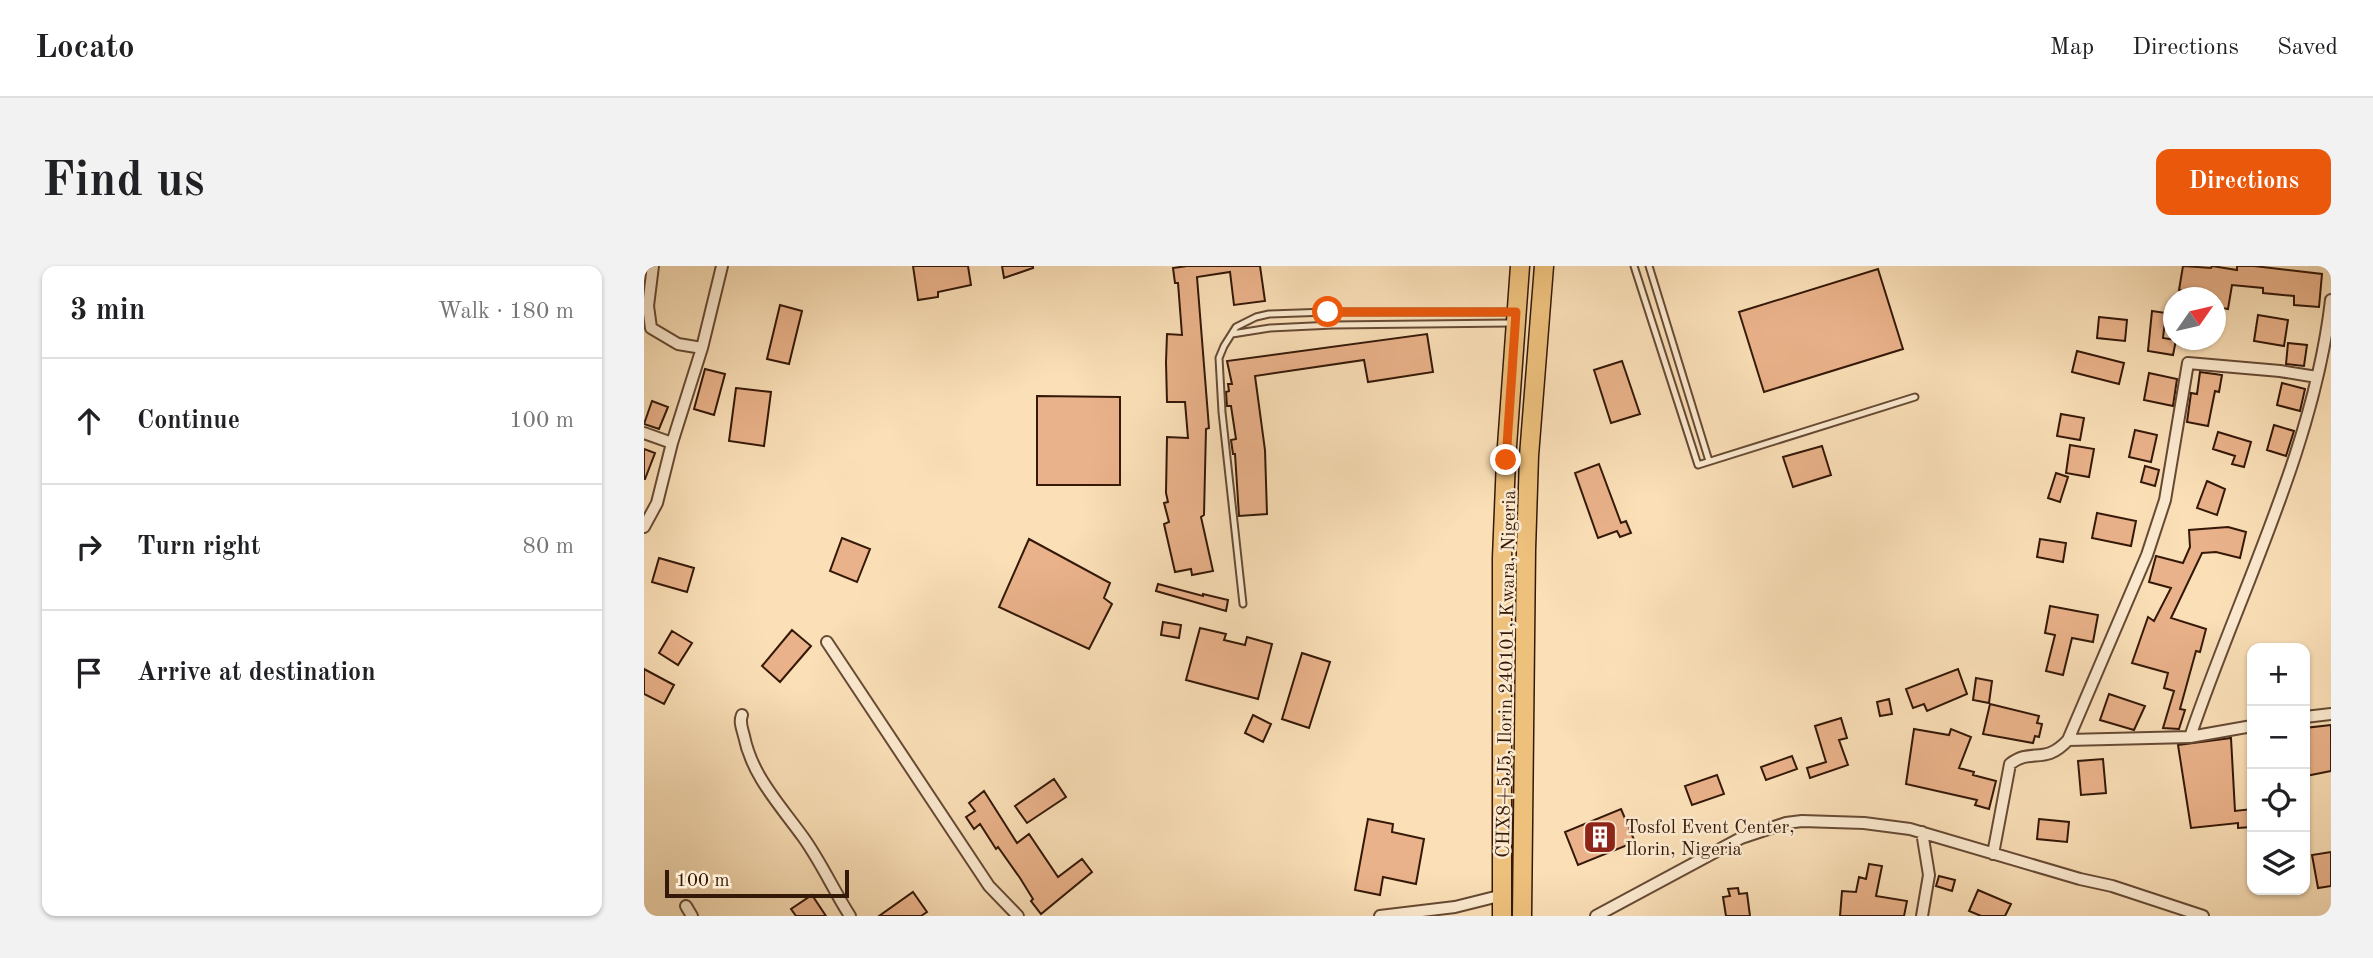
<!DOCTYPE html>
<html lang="en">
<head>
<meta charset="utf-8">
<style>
	:root { --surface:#fff; --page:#f2f2f2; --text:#202124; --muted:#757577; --line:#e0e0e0; --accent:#ea580c }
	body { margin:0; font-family:"Old Standard TT",serif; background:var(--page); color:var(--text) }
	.controls { position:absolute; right:21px; bottom:21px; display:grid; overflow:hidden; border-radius:14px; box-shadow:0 2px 5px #0004 }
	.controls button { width:63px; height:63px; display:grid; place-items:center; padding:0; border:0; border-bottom:2px solid var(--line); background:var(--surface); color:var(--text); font:35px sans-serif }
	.compass { position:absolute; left:1519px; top:21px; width:63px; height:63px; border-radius:50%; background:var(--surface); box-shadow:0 2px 5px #0004; rotate:56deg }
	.scale { position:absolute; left:21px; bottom:18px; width:184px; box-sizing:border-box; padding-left:7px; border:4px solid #341808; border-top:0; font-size:19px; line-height:24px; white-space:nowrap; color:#341808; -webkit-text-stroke:5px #fcead0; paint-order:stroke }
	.stop { position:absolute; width:21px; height:21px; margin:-16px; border:5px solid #ea580c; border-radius:50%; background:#fff }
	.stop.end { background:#ea580c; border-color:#fff; box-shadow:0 2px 7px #0008 }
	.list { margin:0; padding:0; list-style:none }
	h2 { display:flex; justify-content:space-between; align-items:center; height:91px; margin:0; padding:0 28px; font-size:30px }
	h2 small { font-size:23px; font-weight:400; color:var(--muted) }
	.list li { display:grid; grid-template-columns:46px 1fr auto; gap:21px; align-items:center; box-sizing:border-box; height:126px; padding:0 28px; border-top:2px solid var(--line) }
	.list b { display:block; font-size:26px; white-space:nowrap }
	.list em { font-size:23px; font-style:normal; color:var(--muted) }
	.icon { flex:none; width:38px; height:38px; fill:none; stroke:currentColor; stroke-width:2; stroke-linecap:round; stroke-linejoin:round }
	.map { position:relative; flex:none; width:1687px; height:650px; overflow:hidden; border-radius:14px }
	header { display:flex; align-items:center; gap:42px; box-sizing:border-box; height:98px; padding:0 35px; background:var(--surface); border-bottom:2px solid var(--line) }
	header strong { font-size:33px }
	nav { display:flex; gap:38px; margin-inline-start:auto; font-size:24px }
	.intro { display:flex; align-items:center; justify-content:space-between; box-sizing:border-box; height:168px; padding:0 42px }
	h1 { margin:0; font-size:49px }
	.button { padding:18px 32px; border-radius:14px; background:var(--accent); color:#fff; font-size:24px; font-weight:700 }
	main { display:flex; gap:42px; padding:0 42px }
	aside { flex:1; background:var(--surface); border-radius:14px; box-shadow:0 2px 5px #0004 }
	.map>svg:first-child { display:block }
	.building { fill:#eab28a; stroke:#341808; stroke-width:2 }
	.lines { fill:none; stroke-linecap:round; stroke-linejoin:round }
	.service-casing { stroke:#664a34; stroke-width:9 }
	.minor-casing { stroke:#664a34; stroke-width:14 }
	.primary-casing { stroke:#341808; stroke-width:21 }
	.service { stroke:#fcead0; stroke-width:5 }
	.minor { stroke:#fcead0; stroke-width:10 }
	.primary { stroke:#edc07c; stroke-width:18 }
	.route { stroke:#ea580c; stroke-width:9 }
	.labels { text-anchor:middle; stroke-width:5; stroke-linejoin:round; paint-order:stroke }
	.street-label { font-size:19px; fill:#341808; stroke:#fcead0 }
	.poi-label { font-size:19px; fill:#341808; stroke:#fcead0; text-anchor:start }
</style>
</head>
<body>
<header>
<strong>Locato</strong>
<nav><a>Map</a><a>Directions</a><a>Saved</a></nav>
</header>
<div class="intro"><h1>Find us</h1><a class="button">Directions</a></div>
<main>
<aside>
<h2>3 min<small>Walk · 180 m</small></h2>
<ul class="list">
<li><svg class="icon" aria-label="ahead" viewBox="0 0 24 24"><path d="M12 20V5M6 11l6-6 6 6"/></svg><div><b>Continue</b></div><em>100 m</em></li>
<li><svg class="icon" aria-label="right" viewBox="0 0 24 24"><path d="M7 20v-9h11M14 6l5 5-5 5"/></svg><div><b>Turn right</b></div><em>80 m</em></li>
<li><svg class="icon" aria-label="arrive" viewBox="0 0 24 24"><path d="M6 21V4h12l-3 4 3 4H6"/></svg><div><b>Arrive at destination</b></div></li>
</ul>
</aside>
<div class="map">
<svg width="1687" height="650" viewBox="0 0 1687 650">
	<rect width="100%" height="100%" fill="#fadfb7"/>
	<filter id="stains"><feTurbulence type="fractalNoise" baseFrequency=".00286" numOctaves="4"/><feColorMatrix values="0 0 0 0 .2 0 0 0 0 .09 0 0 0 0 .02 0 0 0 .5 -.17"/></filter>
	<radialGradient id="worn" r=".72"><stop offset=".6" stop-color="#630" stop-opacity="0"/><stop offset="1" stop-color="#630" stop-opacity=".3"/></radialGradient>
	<path class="building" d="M269 0H324L327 19 294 26V31L274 34Z
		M358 0H389V2L360 12Z
		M543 0H616L621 35 590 39 586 6 553 11 565 162 562 163 560 249 557 251 569 305 548 309 547 303 531 306 520 258 525 256 520 237 524 236 522 227 523 171 544 172 541 136H523L522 96 523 68 538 69 534 17H531L529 2Z
		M1539 0 1567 2 1568 0 1593 4V0H1610L1678 8 1675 41 1650 39V30L1619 27V22L1588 19 1584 43 1572 41V32H1562L1563 29 1535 24Z
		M1234 3 1259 83 1120 126 1095 46Z
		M136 39 158 45 145 98 123 93Z
		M1508 45 1522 47 1519 72 1532 74 1529 89 1504 85Z
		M1614 49 1644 54 1640 80 1610 75Z
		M1455 51 1483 54 1481 75 1453 72Z
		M783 68 789 106 724 116 720 94 611 110 621 184 623 248 595 250 591 188H589L587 174 592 173 587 140H583L582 126 585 125 584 118H588L583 95Z
		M1644 77 1663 79 1660 100 1642 98Z
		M1433 85 1480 97 1475 118 1428 106Z
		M978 95 996 148 967 157 950 104Z
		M61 103 81 108 70 149 50 143Z
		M1556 106 1578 109 1575 126 1571 125 1564 160 1543 156 1547 127 1553 128Z
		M1505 107 1533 113 1529 140 1500 134Z
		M1638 117 1661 123 1656 145 1633 139Z
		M92 122 127 126 120 180 85 175Z
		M393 130 476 131V219H393Z
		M8 135 24 141 15 163 0 158Z
		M1417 148 1440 152 1436 174 1413 170Z
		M1630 159 1650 165 1642 190 1623 184Z
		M1491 164 1513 169 1507 196 1485 191Z
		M1574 166 1607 176 1600 201 1588 198 1591 190 1569 183Z
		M1426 179 1450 183 1445 211 1422 207Z
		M1178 180 1187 209 1149 221 1139 191Z
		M0 183 11 187 1 213H0Z
		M955 198 977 257 982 255 987 267 976 271 973 265 954 272 931 207Z
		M1501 200 1515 204 1511 220 1497 216Z
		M1412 207 1424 211 1416 236 1404 232Z
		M1563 215 1581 223 1573 249 1553 242Z
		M1453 247 1492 255 1487 280 1448 272Z
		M1584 261 1602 266 1596 292 1572 286 1558 287 1527 352 1562 363 1556 386 1552 385 1536 443 1541 444 1535 463 1519 462 1530 425 1520 422 1524 407 1488 397 1504 351 1510 355 1527 322 1505 316 1512 290 1539 297 1546 281 1545 264Z
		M198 272 226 283 213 316 186 305Z
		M385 273 466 317 460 332 468 338 445 383 355 341Z
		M1396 273 1422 277 1419 296 1393 291Z
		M15 292 50 302 43 326 8 316Z
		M514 318 559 330V328L584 334 582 345 512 325Z
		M1406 340 1454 349 1449 376 1428 372 1419 409 1402 405 1411 369 1401 367Z
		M519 356 537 359 535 372 517 369Z
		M556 362 582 368 580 374 601 379 603 371 628 378 614 433 542 414Z
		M148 364 167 380 136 416 118 400Z
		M28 365 48 377 34 399 15 387Z
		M658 387 686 396 665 462 638 453Z
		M0 403 30 419 20 438 0 428Z
		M1314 403 1323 428 1283 445 1280 438 1269 442 1262 423Z
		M1332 412 1348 415 1345 437 1329 434Z
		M1465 428 1501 440 1490 464 1456 454Z
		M1245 433 1248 448 1236 450 1233 436Z
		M1346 438 1395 450 1393 457 1398 458 1395 471 1391 470 1389 477 1339 468Z
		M609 449 627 458 619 476 601 467Z
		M1197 452 1203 472 1195 474 1204 499 1166 512 1163 502 1182 496 1171 460Z
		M1687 459V505L1662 510 1661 462Z
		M1270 463 1305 469 1307 463 1327 471 1315 502 1330 506 1329 509 1352 515 1345 543 1331 539 1333 534 1262 518Z
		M1587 472 1591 545 1608 543V561L1594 562V557L1547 562 1534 479Z
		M1148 490 1153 503 1122 514 1117 501Z
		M1459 493 1462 527 1437 529 1434 495Z
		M1073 509 1080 528 1048 539 1041 520Z
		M410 513 422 531 383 557 371 540Z
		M340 525 373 577 385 568 414 611 438 593 448 606 397 648 387 635 389 633 376 612 354 581 352 583 336 558 330 563 322 551 331 545 325 537Z
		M977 543 991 576 934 599 921 566Z
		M724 553 749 558 748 566 780 573 772 618 739 611 736 629 711 624Z
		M1395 553 1425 556 1423 576 1393 573Z
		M1687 586V620L1674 622 1668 589Z
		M1225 598 1238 600 1232 630 1263 635 1260 650H1196L1198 625 1212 626 1215 611 1222 613Z
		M1295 610 1311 614 1308 625 1292 620Z
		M1094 622 1095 628 1103 627 1106 650H1082L1079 631 1086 630 1084 623Z
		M1334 624 1367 638 1361 650H1337L1325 645Z
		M269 626 283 646 277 650H235Z
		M168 629 182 650H152L147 643Z"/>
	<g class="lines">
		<g class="service-casing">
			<path id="service" d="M990 0 1054 199 1271 131
				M1005 0 1065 195
				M588 68 626 62 689 59 867 57
				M599 338 578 146 575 92 580 80 592 61 612 51 625 48 684 46H870"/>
		</g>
		<g class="minor-casing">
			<path id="minor" d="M9 0 4 40 7 62 34 78 58 82
				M0 167 28 177
				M0 261 13 237 28 177 58 82 78 0
				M183 376 345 620 374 650
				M98 449C95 456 98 462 100 470 108 510 136 539 159 571 177 596 190 625 206 650
				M1661 451 1687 448
				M1546 471C1594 329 1670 183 1687 34
				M1424 474 1546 471 1608 460
				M1278 566 1285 609 1278 650
				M1349 588 1366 498C1388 481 1400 500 1424 474L1503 289 1521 234 1544 97 1636 105 1673 111
				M42 640 48 650
				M736 650 811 641 859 629
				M952 650 1097 572 1142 557 1158 555 1220 557 1266 563 1436 613 1468 620 1559 650"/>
		</g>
		<g class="primary-casing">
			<path id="primary" d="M858 650V292L862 194 876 0
				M878 650 882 284 885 190 900 0"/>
		</g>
		<use href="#service" class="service"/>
		<use href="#minor" class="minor"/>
		<use href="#primary" class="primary"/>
	</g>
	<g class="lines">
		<path class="route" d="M684 46H872L862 194"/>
	</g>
	<defs>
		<g id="building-square" transform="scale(1.75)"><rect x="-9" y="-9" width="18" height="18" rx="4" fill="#8f2418" stroke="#fcead0"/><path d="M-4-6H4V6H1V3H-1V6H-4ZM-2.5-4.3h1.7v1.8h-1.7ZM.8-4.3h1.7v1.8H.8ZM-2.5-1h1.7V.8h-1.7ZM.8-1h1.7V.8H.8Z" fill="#fff"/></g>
	</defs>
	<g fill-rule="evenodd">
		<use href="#building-square" x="956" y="571"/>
	</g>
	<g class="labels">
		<g class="street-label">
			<text transform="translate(861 408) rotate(-89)" y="7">CHX8+5J5, Ilorin 240101, Kwara, Nigeria</text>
		</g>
		<g class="poi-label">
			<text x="981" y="567">Tosfol Event Center,<tspan x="981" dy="22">Ilorin, Nigeria</tspan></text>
		</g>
	</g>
	<rect width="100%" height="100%" filter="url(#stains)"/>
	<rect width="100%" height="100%" fill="url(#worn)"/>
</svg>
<div class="controls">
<button>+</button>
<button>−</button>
<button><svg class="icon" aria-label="locate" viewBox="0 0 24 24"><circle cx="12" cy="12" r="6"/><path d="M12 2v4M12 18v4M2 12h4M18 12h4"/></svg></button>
<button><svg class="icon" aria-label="layers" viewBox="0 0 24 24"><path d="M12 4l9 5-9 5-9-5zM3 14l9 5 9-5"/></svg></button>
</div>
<svg class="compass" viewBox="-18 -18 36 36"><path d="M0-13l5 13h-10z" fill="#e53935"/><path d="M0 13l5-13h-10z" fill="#757577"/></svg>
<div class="scale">100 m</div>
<div class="stop" style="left:684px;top:46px"></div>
<div class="stop end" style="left:862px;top:194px"></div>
</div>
</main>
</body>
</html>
